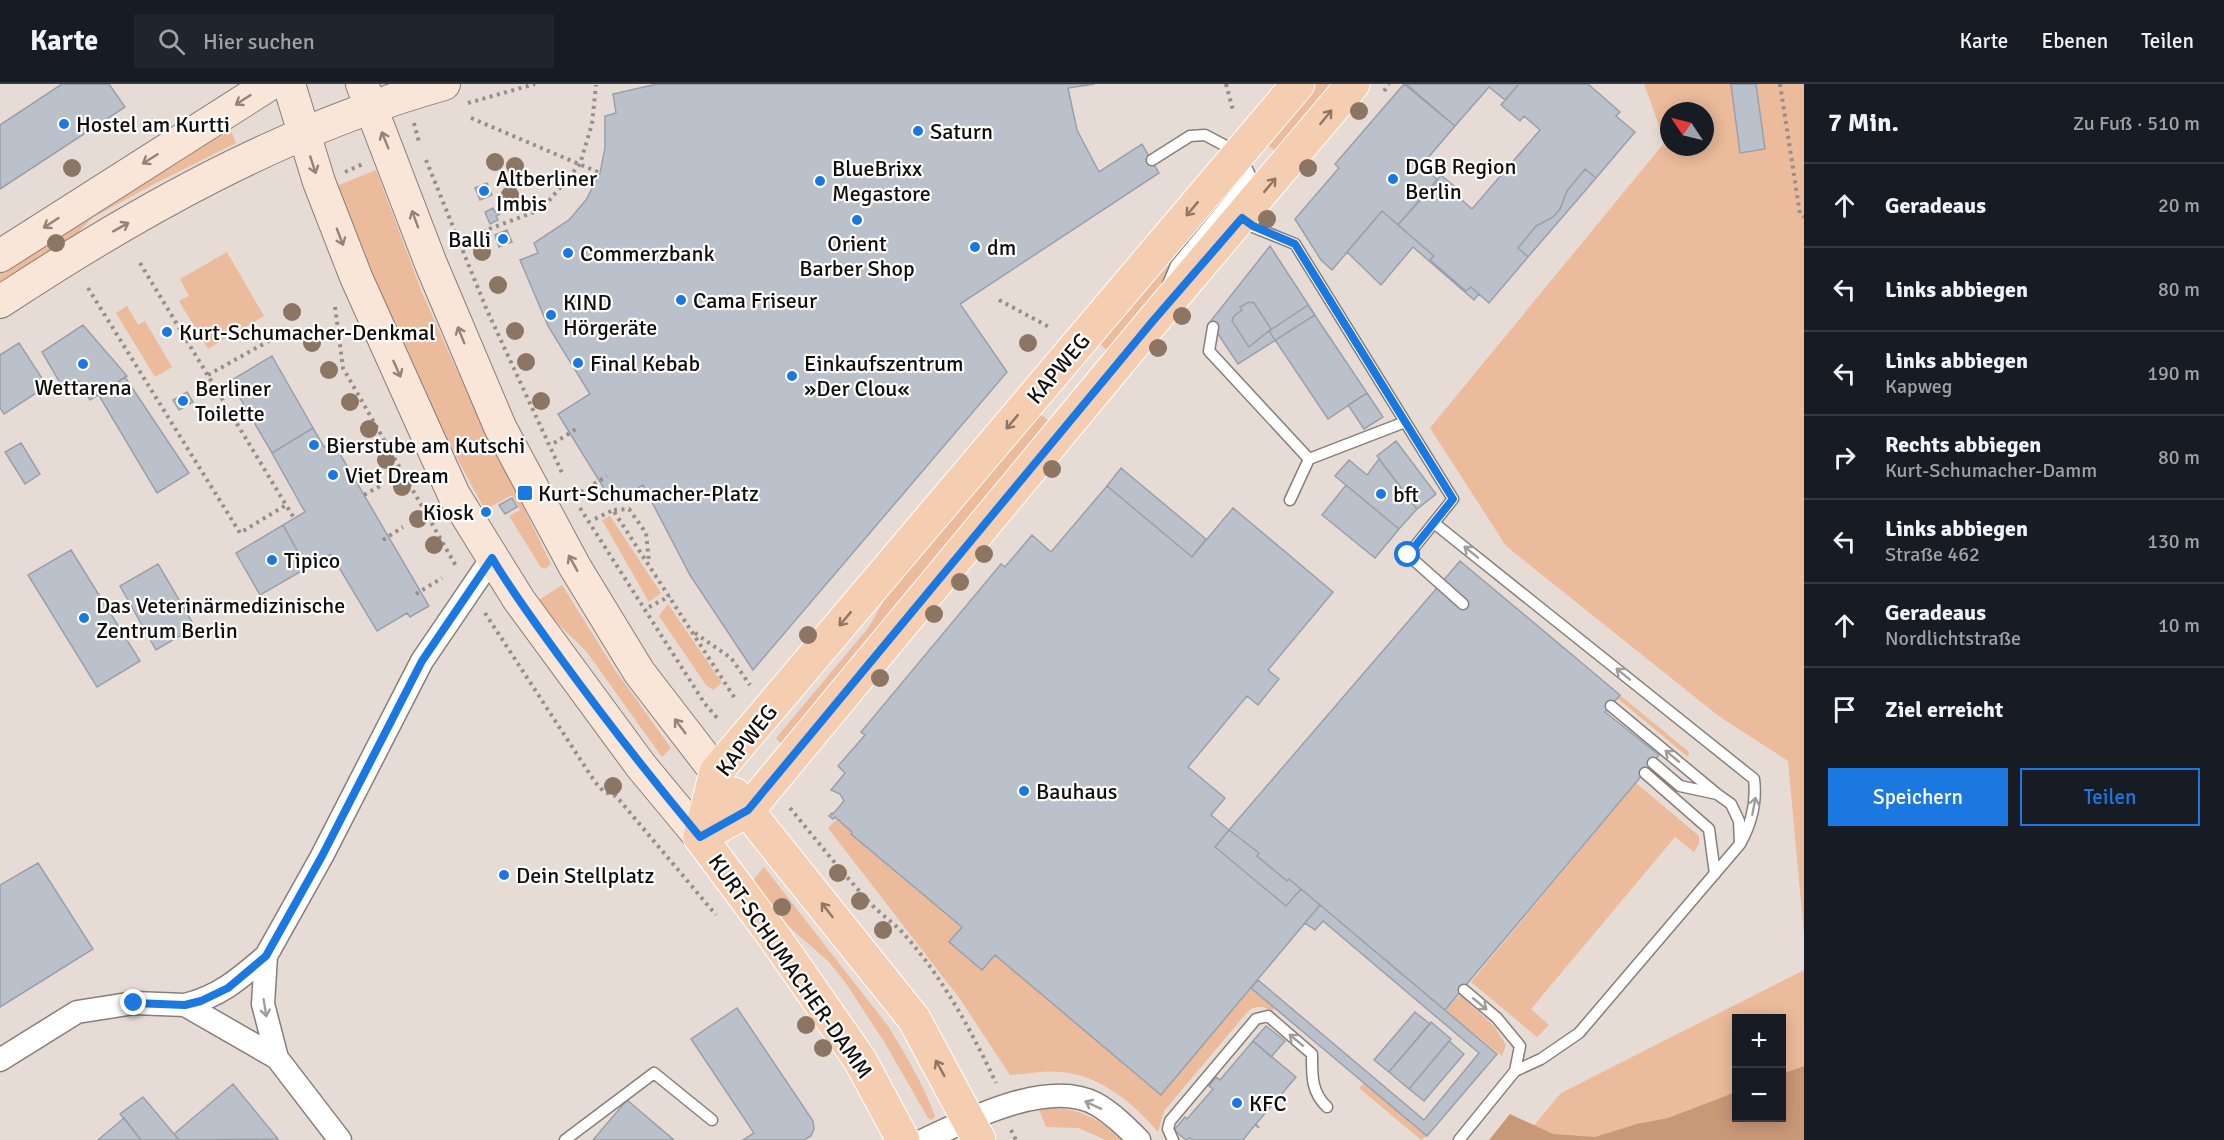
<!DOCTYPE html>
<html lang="de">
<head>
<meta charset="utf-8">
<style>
	:root { --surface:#171b24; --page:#20242c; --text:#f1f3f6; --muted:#9ea1a6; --line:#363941; --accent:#1c78e1 }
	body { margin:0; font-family:Signika,sans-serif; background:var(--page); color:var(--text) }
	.controls { position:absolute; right:18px; bottom:18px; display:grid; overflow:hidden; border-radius:0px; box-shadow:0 3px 15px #0003 }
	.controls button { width:54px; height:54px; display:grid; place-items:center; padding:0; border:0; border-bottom:2px solid var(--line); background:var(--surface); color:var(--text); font:30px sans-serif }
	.compass { position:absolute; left:1660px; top:18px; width:54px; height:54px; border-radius:50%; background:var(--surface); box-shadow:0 3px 15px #0003; rotate:305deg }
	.stop { position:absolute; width:18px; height:18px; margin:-14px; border:4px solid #1c78e1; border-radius:50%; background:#fff }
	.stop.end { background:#1c78e1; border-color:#fff; box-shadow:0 2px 6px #0008 }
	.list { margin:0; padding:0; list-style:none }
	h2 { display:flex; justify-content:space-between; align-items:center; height:78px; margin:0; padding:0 24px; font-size:26px }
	h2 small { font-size:20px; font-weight:400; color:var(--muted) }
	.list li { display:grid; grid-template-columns:39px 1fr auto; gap:18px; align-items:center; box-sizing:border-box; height:84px; padding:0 24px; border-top:2px solid var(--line) }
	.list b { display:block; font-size:22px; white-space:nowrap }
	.list p { margin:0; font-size:20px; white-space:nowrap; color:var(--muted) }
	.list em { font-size:20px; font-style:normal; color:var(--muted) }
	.actions { display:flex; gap:12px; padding:18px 24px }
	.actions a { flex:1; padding:14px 0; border:2px solid var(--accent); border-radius:0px; text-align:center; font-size:21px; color:var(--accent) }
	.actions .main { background:var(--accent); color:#fff }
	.icon { flex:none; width:33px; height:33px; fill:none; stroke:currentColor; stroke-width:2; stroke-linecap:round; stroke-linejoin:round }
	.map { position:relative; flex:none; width:1804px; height:1056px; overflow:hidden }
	header { display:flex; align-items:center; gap:36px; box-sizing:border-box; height:84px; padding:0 30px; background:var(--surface); border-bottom:2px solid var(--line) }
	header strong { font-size:28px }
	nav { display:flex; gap:33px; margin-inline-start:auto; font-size:21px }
	.search { width:420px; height:54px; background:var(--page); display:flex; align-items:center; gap:15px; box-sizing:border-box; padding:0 21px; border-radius:0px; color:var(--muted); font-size:22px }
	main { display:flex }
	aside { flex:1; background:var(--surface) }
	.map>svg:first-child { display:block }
	.green { fill:#ebbb9b; fill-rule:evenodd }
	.forest { fill:#c99877 }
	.building { fill:#bac1ca; stroke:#9aa0a9; stroke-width:1.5 }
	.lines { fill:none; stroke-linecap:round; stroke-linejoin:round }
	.lane-casing { stroke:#887e78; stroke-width:13 }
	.street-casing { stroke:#887e78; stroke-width:25 }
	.secondary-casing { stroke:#887e78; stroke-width:34 }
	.primary-casing { stroke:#fff; stroke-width:35 }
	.path { stroke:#968e89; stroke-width:4; stroke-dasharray:3 4.5; stroke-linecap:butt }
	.lane { stroke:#fff; stroke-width:10 }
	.street { stroke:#fff; stroke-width:22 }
	.secondary { stroke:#fae6d8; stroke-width:32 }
	.primary { stroke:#f5cdb0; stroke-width:33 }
	.tree { fill:#8c7563 }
	.oneway { stroke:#91847b }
	.oneway2 { stroke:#8e7765 }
	.oneway3 { stroke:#9f9e9d }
	.route { stroke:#1c78e1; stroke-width:8 }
	.poi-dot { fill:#1c78e1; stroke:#fff; stroke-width:2 }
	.labels { text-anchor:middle; stroke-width:4.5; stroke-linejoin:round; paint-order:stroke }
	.poi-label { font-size:22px; fill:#100d0a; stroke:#fff; text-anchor:start }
	.street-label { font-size:22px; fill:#100d0a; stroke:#fff }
</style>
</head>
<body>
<header>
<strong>Karte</strong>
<div class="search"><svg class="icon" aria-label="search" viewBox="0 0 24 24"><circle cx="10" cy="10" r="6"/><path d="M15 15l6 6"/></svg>Hier suchen</div>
<nav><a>Karte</a><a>Ebenen</a><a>Teilen</a></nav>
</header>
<main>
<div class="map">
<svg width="1804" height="1056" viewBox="0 0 1804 1056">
	<rect width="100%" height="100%" fill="#e7dcd5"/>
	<path class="green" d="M1316 0H1332L1279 70 1266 60Z
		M1644 0H1804V851L1788 677 1720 633 1506 462 1430 344 1665 58ZM1669 27H1705V63H1669Z
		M230 44 236 59 156 99 92 134 71 156 0 202V188L138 98Z
		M376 86 423 211 453 278 551 480 545 485 540 482 509 432 520 426 512 411 485 426 422 309 334 103Z
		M1238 92 1243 96 1112 270 1096 257Z
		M227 168 264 232 208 265 179 217 189 212 180 195Z
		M127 222 138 241 145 237 172 283 155 293 116 229Z
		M1036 327 1052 339 784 663 776 654 869 543 891 504Z
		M610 432 661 509 649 518 602 436Z
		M562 501 615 586 671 664 662 673 586 567 552 534 539 516Z
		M668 520 722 599 713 606 706 601 659 532Z
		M1620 611 1689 668 1688 673 1617 614Z
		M1636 699 1699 752V760L1694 768 1675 753 1531 925 1549 941 1537 953 1471 898Z
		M837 735 852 748 851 750 962 843 950 858 982 886 995 871 1161 1011 1251 904 1274 924 1272 928C1263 921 1258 922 1249 926L1164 1027 1158 1048C1133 1019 1101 992 1062 988 1045 986 1027 990 1010 991L960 915 828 744Z
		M764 783 888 942C906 971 923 1000 935 1032L932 1036 928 1034 885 959 845 898 828 877 780 835 751 799Z
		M1804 886V982L1782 993V934H1736V1016L1657 1056H1522L1561 1009Z
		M1460 911 1494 942 1506 961 1502 972 1445 926Z
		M1364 999 1427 1052 1421 1056 1359 1004Z
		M1051 1024C1080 1025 1100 1034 1120 1056H1106L1078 1044 1046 1043 1039 1026Z"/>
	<path class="forest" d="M1804 982V1056H1489L1510 1030 1553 1050 1595 1053 1637 1040 1668 1034 1736 1008V1034H1782V990Z"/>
	<path class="building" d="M62 0H109L125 23 0 105V41Z
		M657 0H1095L1068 4 1077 46 1099 88 1142 60 1159 89 960 220 1007 288 753 586 690 491 643 401 613 419 558 330 590 310 548 242 520 176 538 169 534 159 569 136 586 116 600 89 605 64V32L616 29 613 10Z
		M1404 0 1455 42 1421 82 1438 96 1398 141 1382 127 1332 186 1321 176 1295 135 1339 84 1335 80Z
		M1406 0H1519L1505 16 1489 3 1455 42Z
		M1519 0H1588L1620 28 1616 32 1635 48 1596 94 1585 85 1567 107 1560 125 1553 133 1536 142 1518 164 1528 173 1489 219 1471 203 1466 207 1430 176 1434 172 1398 141 1441 91 1460 107 1456 111 1472 125 1540 46 1524 32 1520 37 1501 21Z
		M1731 0H1756L1765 65 1740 69Z
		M1585 85 1596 94 1528 173 1518 164 1536 142 1553 133 1560 125 1567 107Z
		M487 99 492 111 480 116 475 104Z
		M493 124 495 128 499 126 500 130 496 132 498 136 490 140 485 128Z
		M1382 127 1434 172 1430 176 1466 207 1471 203 1479 210 1474 216 1413 163 1381 201 1347 168Z
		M507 146 512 158 499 163 495 151Z
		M1270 162 1315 231 1238 280 1210 238Z
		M1249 218 1254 219 1271 245 1249 263 1232 237 1234 232 1242 226 1240 223Z
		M1308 221 1367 309 1328 335 1269 247Z
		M83 241 127 292 90 316 78 296 63 304 42 268Z
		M19 259 47 302 4 330 0 324V271Z
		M272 272 313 344 272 369 230 297Z
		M125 293 189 389 157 409 98 310Z
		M187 308 193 318 179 326 173 316Z
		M1367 309 1383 333 1364 345 1348 321Z
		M313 344 324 363 333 358 429 522 410 533 407 529 377 547 331 470 307 484 283 441 305 428 272 369Z
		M1396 357 1436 410 1417 425 1377 372Z
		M21 359 40 390 25 400 5 368Z
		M1379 375 1417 425 1399 445 1335 392 1349 376 1367 391Z
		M1121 384 1206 455 1192 473 1107 402Z
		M1346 401 1399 445 1375 474 1322 431Z
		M1107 402 1192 473 1233 424 1333 508 1268 586 1279 595 1258 621 1247 612 1188 683 1225 714 1211 731 1229 746 1215 763 1286 822 1301 805 1320 821 1161 1011 995 871 982 886 949 858 962 843 851 750 852 748 835 733 833 735 829 732 832 729 833 730 844 717 840 710 831 706 845 689 838 682 865 651 861 648 1001 480 1005 483 1032 451 1051 468Z
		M512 414 517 423 505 430 499 421Z
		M283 441 307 484 260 511 236 469Z
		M71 466 140 577 97 603 28 491Z
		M1460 477 1620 611 1605 628 1659 671 1445 926 1289 795 1287 797 1257 772 1259 769 1229 746Z
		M158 480 195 543 156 566 120 502Z
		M1229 746 1259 769 1257 772 1287 797 1289 795 1301 805 1286 822 1215 763Z
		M38 779 93 865 0 923V801Z
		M1320 821 1497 970 1427 1052 1251 904 1258 896 1424 1036 1479 969 1323 837 1315 846 1305 839Z
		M737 924 813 1037 814 1045 811 1052 804 1056H743L754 1049 691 955Z
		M1415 928 1430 940 1389 988 1374 976Z
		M1431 938 1451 955 1409 1005 1389 988Z
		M1266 942 1285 957 1271 973 1253 957Z
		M1253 957 1296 993 1256 1040 1259 1044 1255 1041 1243 1056H1193L1190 1054 1186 1056 1174 1046 1185 1033 1187 1035 1213 1005 1209 1002 1216 993 1220 996Z
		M1449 957 1464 970 1424 1017 1409 1005Z
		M233 1000 278 1055 179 1056 174 1050Z
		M143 1013 174 1050 179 1056H141L120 1030Z
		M627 1016 674 1056H593Z
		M124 1034 141 1056H98Z"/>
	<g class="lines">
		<g class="lane-casing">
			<path id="lane" d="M1152 76 1190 52 1205 51 1239 69 1250 91 1176 181 1168 200
				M1244 136 1253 143 1295 160 1453 415 1408 471 1463 520
				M1213 243 1209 267 1309 375
				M1290 416 1309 375 1405 338
				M1434 439 1754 695C1757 719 1752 739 1740 760L1579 949 1541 975 1515 987 1459 1056
				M1611 622 1717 710
				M1653 679 1680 702 1717 710 1731 720 1739 737 1740 759
				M1645 689 1709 745 1715 790
				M1464 906 1497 934 1520 962 1515 987
				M565 1056 654 989 712 1036
				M1173 1056 1168 1045 1170 1037 1256 935 1268 932 1312 970C1312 991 1311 1008 1327 1023"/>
		</g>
		<g class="street-casing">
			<path id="street" d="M185 921C220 912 239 895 266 872
				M277 974 263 920 266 872 322 772 422 577 492 474
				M0 976 77 928 134 919 185 921 277 974 340 1056
				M924 1056C967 1036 1049 994 1096 1020 1112 1029 1126 1043 1139 1056"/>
		</g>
		<g class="secondary-casing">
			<path id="secondary" d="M289 0 319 98 356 193 454 411 519 516 641 682 700 753
				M362 0 431 180 500 343 575 483 639 588 716 688
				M0 172 270 0
				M0 218C138 127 284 45 444 0"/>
		</g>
		<g class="primary-casing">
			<path id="primary" d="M734 710 914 935 979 1056
				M700 753 748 726 1152 238 1353 0
				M700 753 716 688 1298 0
				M700 753 773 851 860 976 903 1056"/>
		</g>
		<path class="path" d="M1226 0 1233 26
			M1780 0 1800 130 1804 133
			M1384 7 1389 0
			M468 19 535 0
			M471 34 600 89
			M414 39 419 58
			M426 76 486 224 563 391
			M345 88 363 80
			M468 153 542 125 580 80 592 40 596 1
			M140 179 286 421
			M88 204 240 449 286 421 294 434
			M999 216 1051 244
			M335 223 343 284 456 482
			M208 291 290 245
			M554 359 576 345
			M581 408 607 392
			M364 411 380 402
			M580 424 705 620 719 636
			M614 426 629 425 646 449 649 478
			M595 435 613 426 736 616
			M383 456 403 443
			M416 510 442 494
			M649 523 670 512
			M485 529 595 698 604 708 616 712 716 831
			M695 549 731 574 750 601
			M790 724C817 757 844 791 873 822 883 832 895 840 904 850 943 894 971 946 996 999
			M1011 1046 1016 1056"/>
		<use href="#lane" class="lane"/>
		<use href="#street" class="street"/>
		<use href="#secondary" class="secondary"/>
		<use href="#primary" class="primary"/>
	</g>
	<g class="tree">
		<circle cx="1359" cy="27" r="9"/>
		<circle cx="495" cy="78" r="9"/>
		<circle cx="515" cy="82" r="9"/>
		<circle cx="72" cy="84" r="9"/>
		<circle cx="1308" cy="84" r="9"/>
		<circle cx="510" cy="111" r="9"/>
		<circle cx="1267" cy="135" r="9"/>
		<circle cx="56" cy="159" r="9"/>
		<circle cx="482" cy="168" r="9"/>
		<circle cx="498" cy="201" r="9"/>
		<circle cx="292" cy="228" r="9"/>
		<circle cx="1182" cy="232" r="9"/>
		<circle cx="515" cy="247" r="9"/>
		<circle cx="312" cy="259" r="9"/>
		<circle cx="1028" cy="259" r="9"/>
		<circle cx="1158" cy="264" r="9"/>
		<circle cx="526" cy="278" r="9"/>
		<circle cx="329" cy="286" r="9"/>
		<circle cx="541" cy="317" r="9"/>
		<circle cx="350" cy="318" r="9"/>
		<circle cx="369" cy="345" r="9"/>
		<circle cx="386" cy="376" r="9"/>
		<circle cx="1052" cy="385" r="9"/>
		<circle cx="402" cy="403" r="9"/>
		<circle cx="418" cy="435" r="9"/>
		<circle cx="434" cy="461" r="9"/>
		<circle cx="984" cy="470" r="9"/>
		<circle cx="960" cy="498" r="9"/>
		<circle cx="934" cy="530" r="9"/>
		<circle cx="808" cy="551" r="9"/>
		<circle cx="880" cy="594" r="9"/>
		<circle cx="613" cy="702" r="9"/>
		<circle cx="838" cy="789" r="9"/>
		<circle cx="860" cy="817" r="9"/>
		<circle cx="782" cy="823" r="9"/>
		<circle cx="883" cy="846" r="9"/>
		<circle cx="806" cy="941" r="9"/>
		<circle cx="823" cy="964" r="9"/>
	</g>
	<defs><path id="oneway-shaft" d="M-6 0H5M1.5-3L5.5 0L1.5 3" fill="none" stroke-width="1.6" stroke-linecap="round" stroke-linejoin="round" transform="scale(1.5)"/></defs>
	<g class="oneway">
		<use href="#oneway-shaft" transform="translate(243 16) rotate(147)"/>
		<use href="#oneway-shaft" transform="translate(385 56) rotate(-112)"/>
		<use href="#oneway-shaft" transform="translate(150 75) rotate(148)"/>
		<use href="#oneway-shaft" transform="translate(313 81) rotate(72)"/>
		<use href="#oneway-shaft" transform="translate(415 135) rotate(-110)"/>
		<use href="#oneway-shaft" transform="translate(51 139) rotate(147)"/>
		<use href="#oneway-shaft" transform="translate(121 143) rotate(-29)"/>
		<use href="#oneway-shaft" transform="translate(340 153) rotate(69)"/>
		<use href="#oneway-shaft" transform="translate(461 251) rotate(-112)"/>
		<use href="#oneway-shaft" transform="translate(397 285) rotate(66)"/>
		<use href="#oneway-shaft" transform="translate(573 479) rotate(-119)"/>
		<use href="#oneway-shaft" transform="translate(680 642) rotate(-127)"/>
	</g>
	<g class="oneway2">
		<use href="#oneway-shaft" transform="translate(1326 33) rotate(-51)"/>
		<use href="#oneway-shaft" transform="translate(1270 101) rotate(-50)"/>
		<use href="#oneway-shaft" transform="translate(1192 125) rotate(130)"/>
		<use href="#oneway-shaft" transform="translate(1012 338) rotate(130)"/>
		<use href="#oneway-shaft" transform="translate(845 535) rotate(130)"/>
		<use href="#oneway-shaft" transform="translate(827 826) rotate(-128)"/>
		<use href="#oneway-shaft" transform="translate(940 984) rotate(-119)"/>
	</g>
	<g class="oneway3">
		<use href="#oneway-shaft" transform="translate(1471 468) rotate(-141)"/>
		<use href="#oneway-shaft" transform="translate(1623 590) rotate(-141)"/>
		<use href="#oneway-shaft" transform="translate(1672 672) rotate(-140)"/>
		<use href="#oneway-shaft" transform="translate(1754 722) rotate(-79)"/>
		<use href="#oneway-shaft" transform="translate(1480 920) rotate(40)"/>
		<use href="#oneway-shaft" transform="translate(265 924) rotate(81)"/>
		<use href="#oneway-shaft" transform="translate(1296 956) rotate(-140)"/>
		<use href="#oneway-shaft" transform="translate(1093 1021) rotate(-155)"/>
	</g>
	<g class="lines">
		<path class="route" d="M134 919 185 921 201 917 228 904 266 872 322 772 422 577 492 474C512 508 536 540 559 572 604 634 651 694 700 753L748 726 1152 238 1242 134 1253 142 1295 160 1453 415 1408 471"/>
	</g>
	<g class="poi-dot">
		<circle cx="64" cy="40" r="6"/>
		<circle cx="918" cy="47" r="6"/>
		<circle cx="1393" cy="95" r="6"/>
		<circle cx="820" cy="97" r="6"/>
		<circle cx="484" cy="107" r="6"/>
		<circle cx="857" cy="136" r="6"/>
		<circle cx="503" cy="155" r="6"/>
		<circle cx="975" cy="163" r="6"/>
		<circle cx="568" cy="169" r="6"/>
		<circle cx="681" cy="216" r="6"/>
		<circle cx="551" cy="231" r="6"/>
		<circle cx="167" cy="248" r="6"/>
		<circle cx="578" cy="279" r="6"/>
		<circle cx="83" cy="280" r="6"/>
		<circle cx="792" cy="292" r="6"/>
		<circle cx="183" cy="317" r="6"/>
		<circle cx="314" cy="361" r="6"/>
		<circle cx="333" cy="391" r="6"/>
		<rect x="517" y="401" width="16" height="16" rx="3"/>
		<circle cx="1381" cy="410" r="6"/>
		<circle cx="486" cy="428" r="6"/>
		<circle cx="272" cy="476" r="6"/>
		<circle cx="84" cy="534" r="6"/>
		<circle cx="1024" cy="707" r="6"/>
		<circle cx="504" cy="791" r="6"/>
		<circle cx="1237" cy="1019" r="6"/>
	</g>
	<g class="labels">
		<g class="poi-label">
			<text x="76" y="48">Hostel am Kurtti</text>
			<text x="930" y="55">Saturn</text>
			<text x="1405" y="90">DGB Region<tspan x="1405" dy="25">Berlin</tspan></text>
			<text x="832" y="92">BlueBrixx<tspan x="832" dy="25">Megastore</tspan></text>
			<text x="496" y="102">Altberliner<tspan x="496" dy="25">Imbis</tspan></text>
			<text x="491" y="163" text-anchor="end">Balli</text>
			<text x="857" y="167" text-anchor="middle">Orient<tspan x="857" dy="25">Barber Shop</tspan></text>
			<text x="987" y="171">dm</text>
			<text x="580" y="177">Commerzbank</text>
			<text x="693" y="224">Cama Friseur</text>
			<text x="563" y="226">KIND<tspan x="563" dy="25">Hörgeräte</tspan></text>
			<text x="179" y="256">Kurt-Schumacher-Denkmal</text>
			<text x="590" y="287">Final Kebab</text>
			<text x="804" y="287">Einkaufszentrum<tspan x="804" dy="25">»Der Clou«</tspan></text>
			<text x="83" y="311" text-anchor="middle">Wettarena</text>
			<text x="195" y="312">Berliner<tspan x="195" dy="25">Toilette</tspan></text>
			<text x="326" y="369">Bierstube am Kutschi</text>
			<text x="345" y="399">Viet Dream</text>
			<text x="538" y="417">Kurt-Schumacher-Platz</text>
			<text x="1393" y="418">bft</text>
			<text x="474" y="436" text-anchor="end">Kiosk</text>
			<text x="284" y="484">Tipico</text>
			<text x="96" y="529">Das Veterinärmedizinische<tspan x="96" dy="25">Zentrum Berlin</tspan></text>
			<text x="1036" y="715">Bauhaus</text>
			<text x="516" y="799">Dein Stellplatz</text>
			<text x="1249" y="1027">KFC</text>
		</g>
		<g class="street-label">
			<text transform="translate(1058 284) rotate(-50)" y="8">KAPWEG</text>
			<text transform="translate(746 656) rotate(-52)" y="8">KAPWEG</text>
			<text transform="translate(791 882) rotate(55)" y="8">KURT-SCHUMACHER-DAMM</text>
		</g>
	</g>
</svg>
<div class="controls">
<button>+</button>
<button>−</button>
</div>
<svg class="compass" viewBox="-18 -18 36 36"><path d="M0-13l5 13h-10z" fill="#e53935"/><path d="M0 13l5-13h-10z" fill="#9ea1a6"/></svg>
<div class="stop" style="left:1408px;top:471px"></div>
<div class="stop end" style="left:134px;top:919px"></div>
</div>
<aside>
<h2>7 Min.<small>Zu Fuß · 510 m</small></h2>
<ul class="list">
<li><svg class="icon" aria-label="ahead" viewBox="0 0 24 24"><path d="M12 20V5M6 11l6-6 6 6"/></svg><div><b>Geradeaus</b></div><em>20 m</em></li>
<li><svg class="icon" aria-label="left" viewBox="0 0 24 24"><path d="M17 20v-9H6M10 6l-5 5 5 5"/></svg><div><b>Links abbiegen</b></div><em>80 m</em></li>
<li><svg class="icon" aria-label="left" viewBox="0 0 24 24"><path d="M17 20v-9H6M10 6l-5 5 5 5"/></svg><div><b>Links abbiegen</b><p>Kapweg</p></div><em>190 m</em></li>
<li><svg class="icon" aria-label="right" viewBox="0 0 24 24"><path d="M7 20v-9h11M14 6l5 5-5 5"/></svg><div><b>Rechts abbiegen</b><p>Kurt-Schumacher-Damm</p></div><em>80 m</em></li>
<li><svg class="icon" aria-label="left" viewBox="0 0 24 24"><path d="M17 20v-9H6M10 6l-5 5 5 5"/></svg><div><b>Links abbiegen</b><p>Straße 462</p></div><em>130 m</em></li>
<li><svg class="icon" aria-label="ahead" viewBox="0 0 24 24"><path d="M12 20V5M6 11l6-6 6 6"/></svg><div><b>Geradeaus</b><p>Nordlichtstraße</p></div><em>10 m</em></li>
<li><svg class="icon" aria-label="arrive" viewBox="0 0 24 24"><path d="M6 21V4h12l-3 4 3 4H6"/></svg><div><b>Ziel erreicht</b></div></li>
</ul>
<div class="actions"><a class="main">Speichern</a><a>Teilen</a></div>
</aside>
</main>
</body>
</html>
